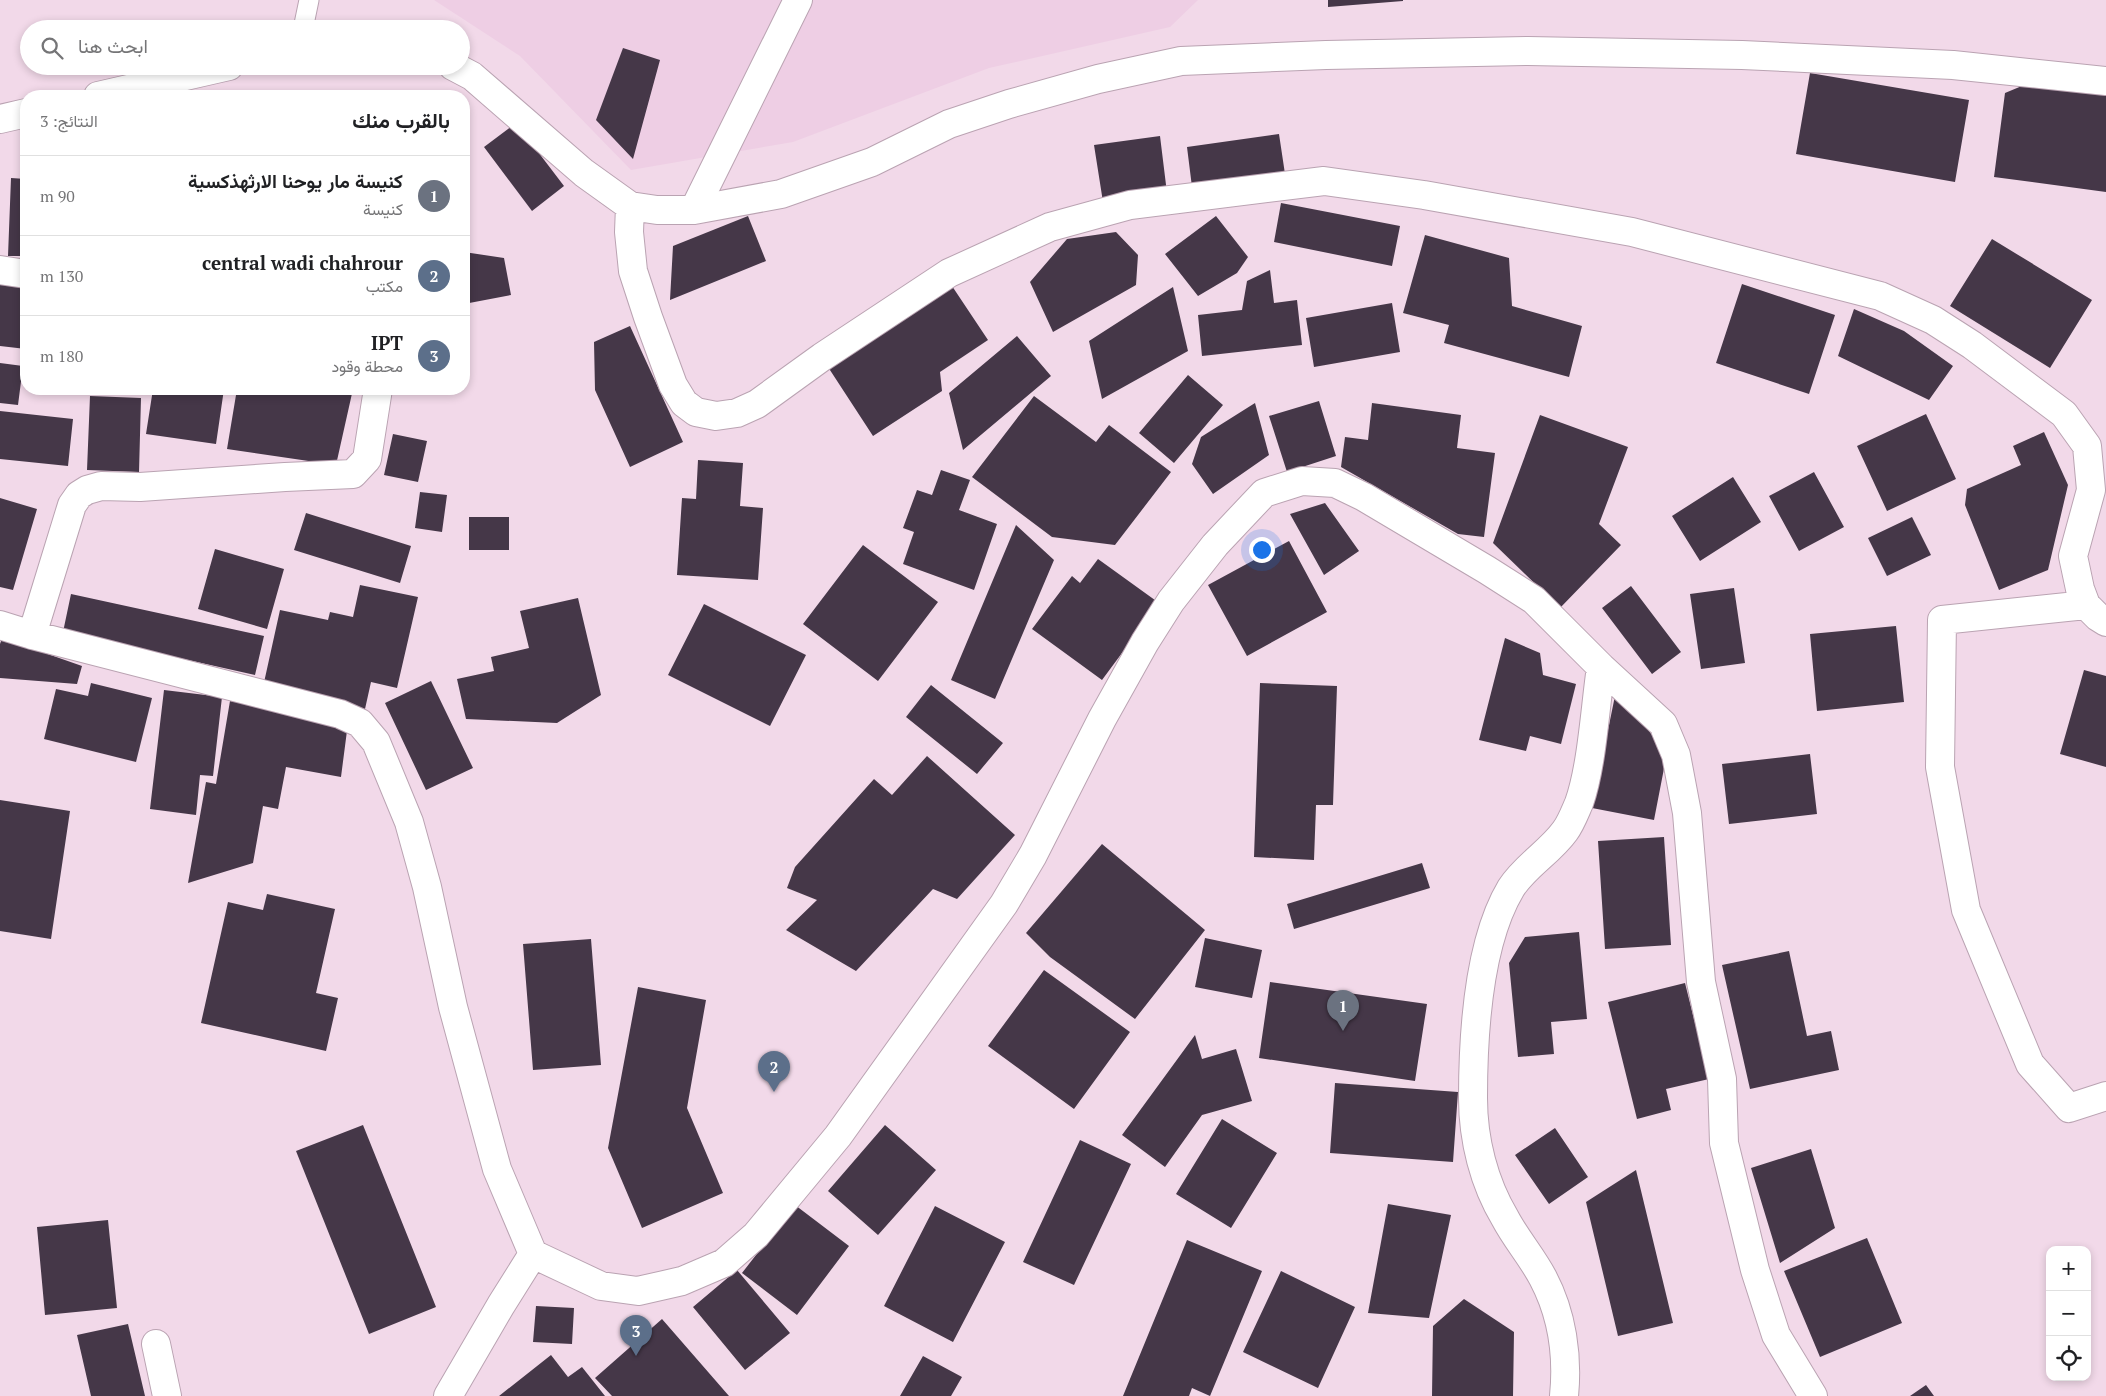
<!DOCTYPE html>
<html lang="ar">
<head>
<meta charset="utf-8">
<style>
	:root { --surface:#fff; --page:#f2f2f2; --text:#202124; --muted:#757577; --line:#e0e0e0; --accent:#1a73e8 }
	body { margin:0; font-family:"PT Serif",Vazirmatn,serif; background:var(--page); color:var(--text); direction:rtl }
	.controls { position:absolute; right:15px; bottom:15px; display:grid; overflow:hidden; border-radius:10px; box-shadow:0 2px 8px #0003 }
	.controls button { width:45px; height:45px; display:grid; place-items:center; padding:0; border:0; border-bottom:1px solid var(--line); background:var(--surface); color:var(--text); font:25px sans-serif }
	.you { position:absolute; left:1261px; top:549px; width:18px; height:18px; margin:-12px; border:4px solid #fff; border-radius:50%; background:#1a73e8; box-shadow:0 0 0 8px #1a73e833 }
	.badge { display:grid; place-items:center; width:32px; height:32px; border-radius:50%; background:var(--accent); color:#fff; font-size:16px; font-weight:700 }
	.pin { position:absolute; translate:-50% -41px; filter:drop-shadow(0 1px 2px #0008) }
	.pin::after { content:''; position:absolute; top:26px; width:18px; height:15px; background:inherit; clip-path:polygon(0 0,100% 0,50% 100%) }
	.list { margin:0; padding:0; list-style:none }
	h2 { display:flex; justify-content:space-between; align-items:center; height:65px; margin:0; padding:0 20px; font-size:21px }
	h2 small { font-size:16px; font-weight:400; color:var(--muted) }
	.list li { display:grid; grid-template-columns:32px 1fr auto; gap:15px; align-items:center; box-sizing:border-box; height:80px; padding:0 20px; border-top:1px solid var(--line) }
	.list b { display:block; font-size:19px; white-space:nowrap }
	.list p { margin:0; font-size:16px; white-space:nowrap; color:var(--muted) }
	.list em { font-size:16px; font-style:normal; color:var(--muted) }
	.icon { flex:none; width:28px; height:28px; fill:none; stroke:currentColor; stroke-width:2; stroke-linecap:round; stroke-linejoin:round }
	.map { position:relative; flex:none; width:2106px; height:1396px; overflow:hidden; direction:ltr }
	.search { position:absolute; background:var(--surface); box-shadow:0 2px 8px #0003; left:20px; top:20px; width:450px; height:55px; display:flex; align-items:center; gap:12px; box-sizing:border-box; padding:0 18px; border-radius:28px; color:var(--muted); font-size:19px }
	.panel { position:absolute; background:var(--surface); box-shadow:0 2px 8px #0003; left:20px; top:90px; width:450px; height:305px; border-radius:20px; direction:rtl }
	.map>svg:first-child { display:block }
	.built { fill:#eecee4 }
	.building { fill:#453748 }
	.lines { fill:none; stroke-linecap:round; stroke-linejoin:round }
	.lane-casing { stroke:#baa3b2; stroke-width:21 }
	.street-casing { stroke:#baa3b2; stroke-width:30 }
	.lane { stroke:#fff; stroke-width:19 }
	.street { stroke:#fff; stroke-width:28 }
</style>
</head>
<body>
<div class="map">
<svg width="2106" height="1396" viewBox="0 0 2106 1396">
	<rect width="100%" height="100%" fill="#f2d9e9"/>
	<path class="built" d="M434 0H1198L1170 27 989 68 793 142 631 170 520 56Z"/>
	<path class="building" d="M1328 0H1403V1L1328 7Z
		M623 48 660 60 633 159 596 120Z
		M1810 73 1969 100 1955 182 1796 154Z
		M2029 83 2106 93V192L1994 177 2005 93Z
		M186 85 189 96H160Z
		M516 123 564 186 532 211 484 147Z
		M1279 134 1285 174 1192 187 1187 147Z
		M1160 136 1167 193 1103 202 1094 145Z
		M11 178 26 179V256H8Z
		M1281 203 1400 226 1392 266 1274 242Z
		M748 216 766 261 670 300 673 246Z
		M1216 216 1248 257 1237 273 1198 296 1165 254Z
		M1116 232 1138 255 1136 285 1053 332 1030 282 1067 239Z
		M1425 235 1509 258 1512 306 1582 326 1569 377 1444 343 1449 325 1403 313Z
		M1992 239 2092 300 2050 368 1950 306Z
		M464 252 504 258 511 295 464 304Z
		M1270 270 1274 303 1297 300 1302 345 1202 356 1198 315 1242 310 1247 281Z
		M0 282 26 285V349L0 346Z
		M1742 284 1835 315 1809 394 1716 363Z
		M952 286 988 340 940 372 942 391 873 436 828 367Z
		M1173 287 1188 351 1102 399 1089 341Z
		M1392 303 1400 352 1314 367 1306 318Z
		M1854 309 1904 331 1953 366 1929 400 1838 356Z
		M630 326 683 442 630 467 595 390 594 342Z
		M1017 336 1051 376 963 450 949 393Z
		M0 363 23 366 18 405 0 403Z
		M1188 375 1223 405 1174 463 1139 433Z
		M153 389H224L216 444 146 434Z
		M237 389H353L336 465 227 449Z
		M90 396 141 398 139 472 87 470Z
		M1034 396 1096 442 1109 425 1171 472 1115 545 1052 537 972 477Z
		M1319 401 1336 456 1287 472 1269 416Z
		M1255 403 1269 455 1213 494 1192 464 1201 437Z
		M1372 403 1461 415 1457 448 1495 453 1484 537 1458 534 1341 467 1345 437 1368 440Z
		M0 411 73 419 68 466 0 459Z
		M1926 414 1956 479 1887 511 1857 446Z
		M1540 415 1628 447 1599 524 1621 545 1560 608 1493 543Z
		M2044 432 2068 485 2048 570 1999 590 1965 505 1967 489 2021 465 2013 446Z
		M393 434 427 441 418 482 384 475Z
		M698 460 743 463 740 506 763 508 758 580 677 575 682 498 696 499Z
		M941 470 970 480 959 510 997 524 974 590 903 564 914 532 903 528 917 490 932 495Z
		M1814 472 1844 527 1799 551 1769 496Z
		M1733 477 1761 522 1700 561 1672 516Z
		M420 492 447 495 442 532 415 528Z
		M0 498 37 509 13 590 0 587Z
		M1325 503 1359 551 1324 575 1290 514Z
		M306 513 411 546 400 583 294 550Z
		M469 517H509V550H469Z
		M1912 517 1931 555 1887 576 1868 538Z
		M1016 525 1054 560 995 699 951 680Z
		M1289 541 1327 612 1247 656 1208 585Z
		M863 545 938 602 878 681 803 624Z
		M215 549 284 569 267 629 198 609Z
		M1098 559 1159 603 1102 680 1032 629 1072 576 1080 583Z
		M360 585 418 597 397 688 371 682 365 709 263 687 280 610 328 620 330 612 353 617Z
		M1631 586 1681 652 1652 674 1602 608Z
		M1734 588 1745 663 1701 669 1690 594Z
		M71 594 264 636 255 675 63 632Z
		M578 598 601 695 557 723 466 719 457 679 494 671 491 657 529 648 520 611Z
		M704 604 806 655 770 726 668 675Z
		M1896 626 1904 702 1817 711 1810 634Z
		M2 638 82 666 77 684 0 678V644Z
		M1505 638 1540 653 1543 675 1576 684 1561 744 1530 736 1526 751 1479 740Z
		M2084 670 2106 676V767L2060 754Z
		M431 681 473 768 426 790 385 703Z
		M91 683 152 698 136 762 44 739 56 689 88 696Z
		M1260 683 1337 686 1333 805H1316L1314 860 1254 857Z
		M931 685 1003 743 977 774 906 717Z
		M164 690 222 697 213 776 200 775 196 815 150 809Z
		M1616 691 1667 753 1654 820 1592 808Z
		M230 701 348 723 341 777 286 767 278 809 263 806 253 863 188 883 206 782 216 784Z
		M1810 754 1817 814 1729 824 1722 764Z
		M927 756 1015 835 957 899 933 889 856 971 786 930 817 900 787 888 795 867 874 779 892 795Z
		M0 800 70 811 51 939 0 931Z
		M1664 837 1671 945 1605 949 1598 841Z
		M1102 844 1205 930 1135 1019 1050 957 1026 933Z
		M1422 863 1430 888 1294 929 1287 904Z
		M267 894 335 909 316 993 338 998 326 1051 201 1023 228 902 263 910Z
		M1579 932 1587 1019 1551 1022 1554 1054 1518 1057 1509 963 1525 937Z
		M1205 938 1262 950 1252 998 1195 987Z
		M591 939 601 1065 533 1070 523 944Z
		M1789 951 1807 1036 1831 1031 1839 1070 1750 1089 1722 965Z
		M1044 970 1130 1032 1074 1109 988 1046Z
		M1270 982 1427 1004 1415 1081 1259 1058Z
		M1685 983 1709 1079 1666 1089 1671 1110 1637 1119 1608 1002Z
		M638 987 706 1000 687 1108 723 1193 642 1228 608 1148Z
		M1195 1035 1202 1059 1236 1049 1252 1101 1202 1115 1165 1167 1122 1135Z
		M1335 1083 1458 1092 1453 1162 1330 1153Z
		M1222 1119 1277 1153 1231 1228 1176 1194Z
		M363 1125 436 1307 369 1334 296 1151Z
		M885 1125 936 1170 878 1235 828 1191Z
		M1555 1128 1588 1177 1549 1204 1515 1155Z
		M1080 1140 1131 1164 1074 1285 1023 1262Z
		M1811 1149 1835 1228 1780 1263 1751 1168Z
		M1636 1170 1673 1323 1618 1336 1586 1202Z
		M1388 1204 1451 1215 1429 1318 1368 1313Z
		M795 1205 849 1246 797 1315 742 1273Z
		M935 1206 1005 1242 953 1342 884 1306Z
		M108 1220 117 1308 45 1315 37 1227Z
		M1867 1238 1902 1323 1820 1357 1784 1271Z
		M1187 1240 1262 1271 1210 1396 1192 1388 1189 1396H1123Z
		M737 1270 790 1333 745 1370 693 1307Z
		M1281 1271 1355 1307 1318 1388 1243 1352Z
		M1464 1299 1514 1332 1513 1396H1432L1433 1326Z
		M536 1306 574 1308 572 1344 533 1342Z
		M662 1319 729 1396H612L595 1378Z
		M128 1324 145 1396H91L77 1335Z
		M551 1355 568 1377 582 1367 605 1396H499Z
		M923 1356 962 1377 951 1396H900Z
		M1926 1385 1934 1396H1910Z"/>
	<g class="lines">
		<g class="lane-casing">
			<path id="lane" d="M303 29 309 0"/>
		</g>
		<g class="street-casing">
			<path id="street" d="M453 66 472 76 584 173 630 206 657 210H694L781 194 872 162 949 124 1009 104 1098 79 1181 61 1326 55 1528 51 1742 55 1953 65 2106 81
				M98 96 229 66
				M0 119 26 113
				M630 206 629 232 633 271 648 317 673 385 684 403 696 412 716 416 737 413 757 404 822 357 949 273 1050 227 1130 205 1324 181 1424 195 1632 232 1880 296 1933 320 1972 345 2064 414 2087 446 2091 490 2073 556 2080 589 2086 605 2098 617 2106 622
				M694 210 798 0
				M0 270 26 274
				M2086 605 1942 620 1940 767 1966 910 2030 1064 2069 1108 2106 1096
				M0 625 32 635 340 714 360 723 376 742 409 822 427 887 453 1007 497 1169 533 1254 601 1286 638 1291 682 1281 724 1263 756 1235 838 1136 1004 904 1033 855 1102 719 1145 642 1171 601 1215 545 1264 493 1302 481 1335 483 1364 497 1487 570 1534 600 1601 667C1595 708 1592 766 1579 803 1575 812 1571 823 1565 831 1550 852 1525 866 1511 888 1478 943 1473 1035 1473 1098 1473 1140 1484 1183 1505 1218 1516 1239 1532 1257 1543 1278 1562 1314 1568 1356 1564 1396
				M32 635 72 505 79 495 87 490 101 486 140 487 285 477 353 474 367 459 378 389
				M1601 667 1663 724 1676 755 1687 813 1701 982 1722 1079 1724 1143 1755 1270 1776 1335 1813 1396
				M156 1344 167 1396
				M448 1396 501 1305 533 1254"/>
		</g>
		<use href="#lane" class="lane"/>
		<use href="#street" class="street"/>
	</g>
</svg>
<div class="controls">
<button>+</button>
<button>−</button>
<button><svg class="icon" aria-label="locate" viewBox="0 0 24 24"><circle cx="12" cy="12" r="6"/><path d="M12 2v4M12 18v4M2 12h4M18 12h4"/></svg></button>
</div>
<div class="you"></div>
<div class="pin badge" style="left:1343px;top:1031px;background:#6b7280">1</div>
<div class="pin badge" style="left:774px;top:1092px;background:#5c6f8a">2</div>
<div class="pin badge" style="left:636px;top:1356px;background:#5c6f8a">3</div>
<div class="search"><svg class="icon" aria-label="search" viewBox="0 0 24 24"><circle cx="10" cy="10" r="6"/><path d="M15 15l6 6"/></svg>ابحث هنا</div>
<section class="panel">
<h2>بالقرب منك<small>النتائج: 3</small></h2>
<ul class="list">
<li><span class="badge" style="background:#6b7280">1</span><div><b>كنيسة مار يوحنا الارثهذكسية</b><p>كنيسة</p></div><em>90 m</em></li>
<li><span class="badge" style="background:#5c6f8a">2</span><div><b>central wadi chahrour</b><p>مكتب</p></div><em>130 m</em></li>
<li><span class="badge" style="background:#5c6f8a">3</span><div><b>IPT</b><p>محطة وقود</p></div><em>180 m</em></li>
</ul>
</section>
</div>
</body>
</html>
